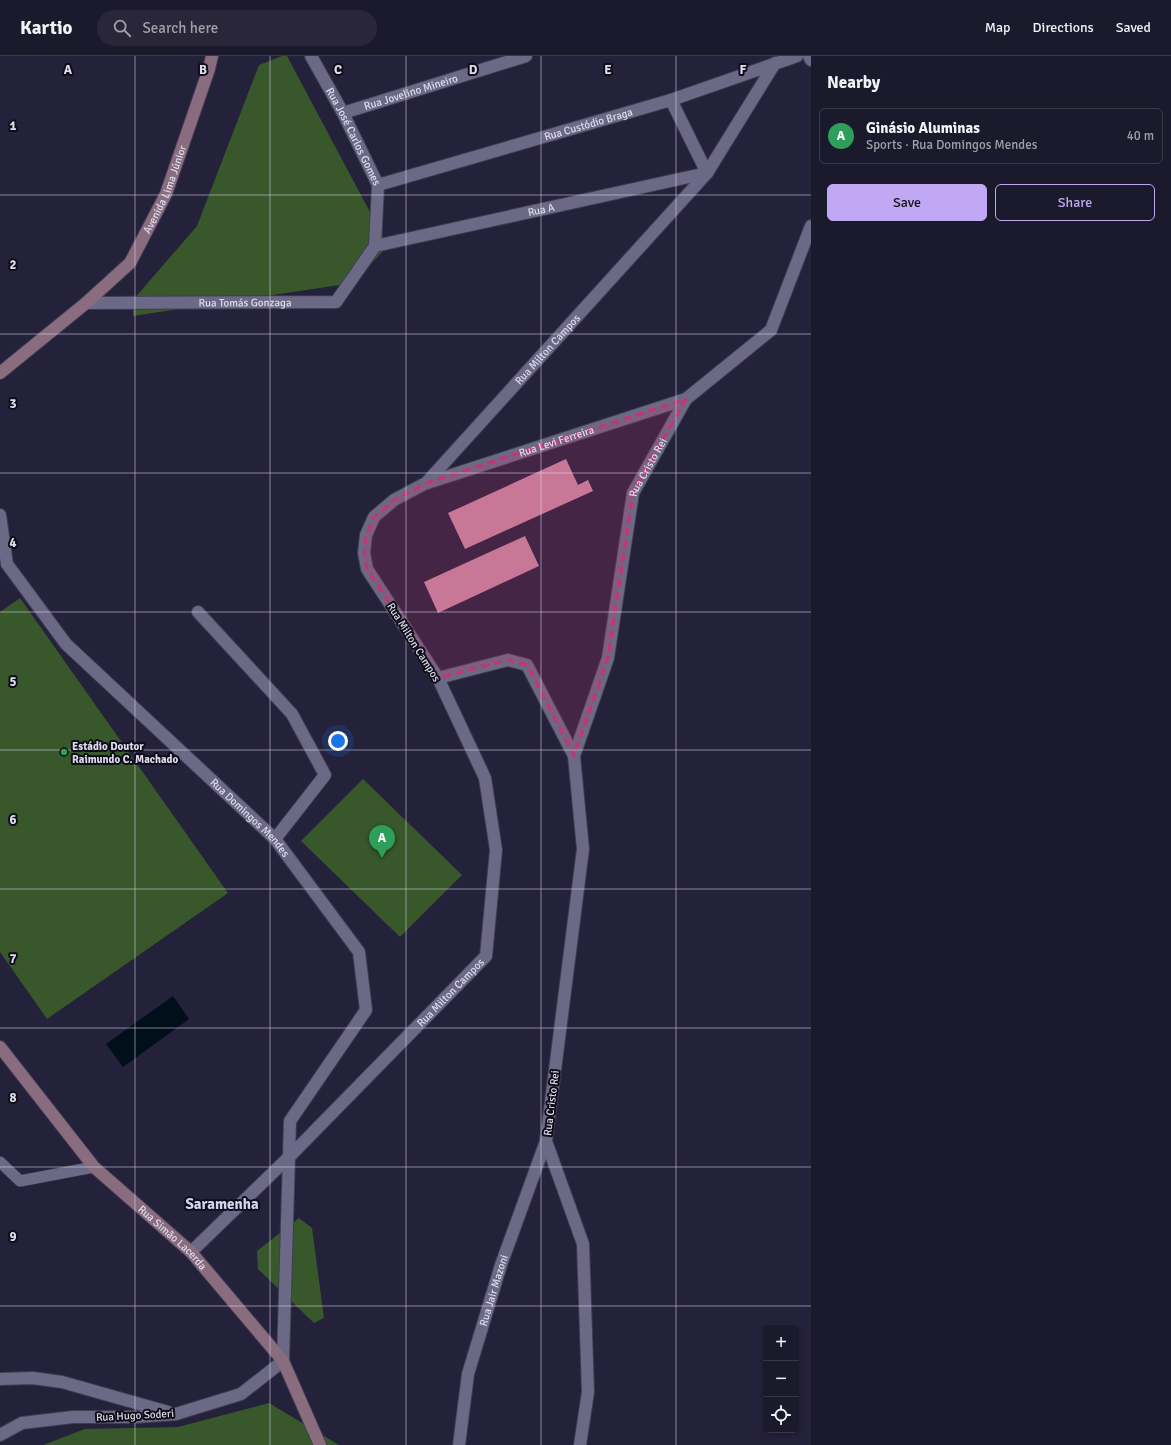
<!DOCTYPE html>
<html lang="en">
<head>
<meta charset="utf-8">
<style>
	:root { --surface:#1b192c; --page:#282638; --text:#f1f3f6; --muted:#a0a0a9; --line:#393848; --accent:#c0a8f4 }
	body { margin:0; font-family:Signika,sans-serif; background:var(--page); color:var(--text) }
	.controls { position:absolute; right:12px; bottom:12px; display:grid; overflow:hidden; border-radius:6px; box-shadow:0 2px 6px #0003 }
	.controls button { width:36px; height:36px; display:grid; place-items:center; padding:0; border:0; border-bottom:1px solid var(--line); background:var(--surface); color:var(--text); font:20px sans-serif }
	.you { position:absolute; left:338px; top:685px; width:14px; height:14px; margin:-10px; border:3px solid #fff; border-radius:50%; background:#1a73e8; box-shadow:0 0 0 6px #1a73e833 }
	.badge { display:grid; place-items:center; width:26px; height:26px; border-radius:50%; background:var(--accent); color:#fff; font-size:13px; font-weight:700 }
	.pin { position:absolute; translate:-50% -33px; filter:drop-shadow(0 1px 2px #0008) }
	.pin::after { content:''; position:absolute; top:21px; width:14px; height:12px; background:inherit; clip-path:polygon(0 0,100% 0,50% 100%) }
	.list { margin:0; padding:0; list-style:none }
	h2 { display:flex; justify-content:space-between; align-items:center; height:52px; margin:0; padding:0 16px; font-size:17px }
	h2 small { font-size:13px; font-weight:400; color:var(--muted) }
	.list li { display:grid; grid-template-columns:26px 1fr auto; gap:12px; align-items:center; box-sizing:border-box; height:56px; margin:0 8px 8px; padding:0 8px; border:1px solid var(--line); border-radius:6px }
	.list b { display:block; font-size:15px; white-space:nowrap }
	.list p { margin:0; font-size:13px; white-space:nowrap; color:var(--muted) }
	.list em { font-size:13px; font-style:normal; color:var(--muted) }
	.actions { display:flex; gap:8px; padding:12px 16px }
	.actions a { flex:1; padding:9px 0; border:1px solid var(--accent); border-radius:6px; text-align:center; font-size:14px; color:var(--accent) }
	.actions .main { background:var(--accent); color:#111 }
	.icon { flex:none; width:22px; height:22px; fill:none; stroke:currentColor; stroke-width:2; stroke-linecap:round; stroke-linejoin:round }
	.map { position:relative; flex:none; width:811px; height:1389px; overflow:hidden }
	header { display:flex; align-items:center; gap:24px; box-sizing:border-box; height:56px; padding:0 20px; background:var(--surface); border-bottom:1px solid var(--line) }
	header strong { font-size:19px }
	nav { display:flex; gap:22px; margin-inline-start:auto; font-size:14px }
	.search { width:280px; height:36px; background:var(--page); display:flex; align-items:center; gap:10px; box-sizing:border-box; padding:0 14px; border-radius:22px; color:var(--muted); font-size:15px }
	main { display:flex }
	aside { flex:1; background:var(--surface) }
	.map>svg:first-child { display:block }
	.green { fill:#38582b }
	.water { fill:#000f19 }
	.building { fill:#c8889f }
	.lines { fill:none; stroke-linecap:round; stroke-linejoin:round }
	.lane-casing { stroke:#403c52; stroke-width:12 }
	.street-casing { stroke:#403c52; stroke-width:14 }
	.secondary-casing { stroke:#403c52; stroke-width:14 }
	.lane { stroke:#6c6987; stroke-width:11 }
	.street { stroke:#6c6987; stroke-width:12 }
	.secondary { stroke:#8a6c7f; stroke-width:12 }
	.marked { fill:#c63571; fill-opacity:0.2; stroke:#c63571; stroke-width:3; stroke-dasharray:8 5; stroke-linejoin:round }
	.grid { fill:none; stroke:#dddced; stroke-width:1; stroke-opacity:0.55 }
	.leisure-dot { fill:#2e9e5b; stroke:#0e0d18; stroke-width:1.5 }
	.labels { text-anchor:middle; stroke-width:4; stroke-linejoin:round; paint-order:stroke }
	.street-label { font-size:11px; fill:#dddced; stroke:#0e0d18 }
	.poi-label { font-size:11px; font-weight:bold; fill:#dddced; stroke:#0e0d18; text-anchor:start }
	.district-label { font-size:15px; font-weight:bold; fill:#d5d3f4; stroke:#0e0d18 }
	.grid-label { font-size:13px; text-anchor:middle; font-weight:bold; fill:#dddced; stroke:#0e0d18; stroke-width:4; stroke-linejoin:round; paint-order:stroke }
</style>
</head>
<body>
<header>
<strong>Kartio</strong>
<div class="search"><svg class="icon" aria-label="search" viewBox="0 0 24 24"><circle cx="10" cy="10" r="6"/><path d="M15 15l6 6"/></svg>Search here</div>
<nav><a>Map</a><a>Directions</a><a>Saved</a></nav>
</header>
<main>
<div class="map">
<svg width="811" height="1389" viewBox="0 0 811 1389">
	<rect width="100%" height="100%" fill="#24213a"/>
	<path class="green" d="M282 0H287L388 190 353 227 133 260V244L197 170 259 9Z
		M20 542 228 837 47 963 0 896V556Z
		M363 723 462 819 400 881 301 785Z
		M299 1162 312 1172 324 1262 314 1267 258 1213 257 1195Z
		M269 1347 339 1389H43L85 1373 178 1371Z"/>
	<path class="water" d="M173 940 189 963 123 1011 106 988Z"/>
	<path class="building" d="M566 403 578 429 588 424 593 435 465 493 448 457Z
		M525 480 539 510 438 557 424 526Z"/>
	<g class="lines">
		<g class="lane-casing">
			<path id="lane" d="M0 1106 20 1125 94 1111"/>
		</g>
		<g class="street-casing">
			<g id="street">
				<path id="s1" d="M311 0 343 57 378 129 375 190"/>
				<path d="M809 0 811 4"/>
				<path id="s2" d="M343 57 526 0"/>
				<path id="s3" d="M378 129 671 44 797 0"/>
				<path id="s4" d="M375 190 707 117 671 44"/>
				<path id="s5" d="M86 247 336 246 375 190"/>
				<path id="s6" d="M427 427 686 343"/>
				<path id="s7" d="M0 459 7 508 66 588 275 783 359 896 366 954 290 1065 283 1305 241 1338 176 1358 135 1361H73L22 1367 0 1379"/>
				<path d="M198 556 292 658 325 719 275 783"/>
				<path d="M438 622 508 604 527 609 574 700 583 793 546 1085 583 1188 588 1336 580 1389"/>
				<path id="s8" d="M574 700 608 602 633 437 686 343 771 274 811 170"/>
				<path id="s9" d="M191 1196 290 1100 486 900 496 794 485 722 438 622 367 513 364 497 366 479 374 461 394 444 426 427 707 117 775 7"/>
				<path d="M0 1323 33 1322 62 1326 168 1356"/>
				<path id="s10" d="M459 1389 468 1318 501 1209 546 1085"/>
			</g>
		</g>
		<g class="secondary-casing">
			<g id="secondary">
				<path id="s11" d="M0 317 86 247 130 207 166 138 209 13 212 0"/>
				<path id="s12" d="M0 991 94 1111 191 1196 283 1305 320 1389"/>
			</g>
		</g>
		<use href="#lane" class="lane"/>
		<use href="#street" class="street"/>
		<use href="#secondary" class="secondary"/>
	</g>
	<path class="marked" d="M686 343 633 437 608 602 574 700 527 609 508 604 438 622 367 513 364 497 366 479 374 461 394 444 426 427Z"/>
	<path class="grid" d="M135 0V1389M270 0V1389M406 0V1389M541 0V1389M676 0V1389M0 139H811M0 278H811M0 417H811M0 556H811M0 694H811M0 833H811M0 972H811M0 1111H811M0 1250H811"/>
	<circle class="leisure-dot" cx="64" cy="696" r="4"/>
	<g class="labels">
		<g class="street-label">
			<text dy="4" stroke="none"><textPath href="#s2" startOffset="71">Rua Jovelino Mineiro</textPath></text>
			<text dy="4" stroke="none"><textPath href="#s3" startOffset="219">Rua Custódio Braga</textPath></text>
			<text dy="4" stroke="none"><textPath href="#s1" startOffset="91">Rua José Carlos Gomes</textPath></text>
			<text dy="4" stroke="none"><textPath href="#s11" startOffset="252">Avenida Lima Júnior</textPath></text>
			<text dy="4" stroke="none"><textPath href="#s4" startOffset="170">Rua A</textPath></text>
			<text dy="4" stroke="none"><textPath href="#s5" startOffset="159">Rua Tomás Gonzaga</textPath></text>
			<text dy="4" stroke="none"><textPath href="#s9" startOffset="1135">Rua Milton Campos</textPath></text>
			<text dy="4" stroke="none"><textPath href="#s6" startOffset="136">Rua Levi Ferreira</textPath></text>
			<text dy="4" stroke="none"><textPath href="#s8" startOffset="300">Rua Cristo Rei</textPath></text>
			<text transform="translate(414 586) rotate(58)" y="4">Rua Milton Campos</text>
			<text dy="4" stroke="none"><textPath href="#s7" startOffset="402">Rua Domingos Mendes</textPath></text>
			<text dy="4" stroke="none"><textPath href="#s9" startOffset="367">Rua Milton Campos</textPath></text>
			<text transform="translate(551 1047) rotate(-83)" y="4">Rua Cristo Rei</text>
			<text dy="4" stroke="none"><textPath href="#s12" startOffset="258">Rua Simão Lacerda</textPath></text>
			<text dy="4" stroke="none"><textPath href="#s10" startOffset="159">Rua Jair Mazoni</textPath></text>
			<text transform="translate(135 1359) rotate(-3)" y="4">Rua Hugo Soderi</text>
		</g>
		<g class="poi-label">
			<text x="72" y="694">Estádio Doutor<tspan x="72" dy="13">Raimundo C. Machado</tspan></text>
		</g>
		<g class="district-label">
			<text x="222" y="1153">Saramenha</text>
		</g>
	</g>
	<g class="grid-label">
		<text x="68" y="18">A</text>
		<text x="203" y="18">B</text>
		<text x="338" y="18">C</text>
		<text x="473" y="18">D</text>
		<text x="608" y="18">E</text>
		<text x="743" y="18">F</text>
		<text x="13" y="74">1</text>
		<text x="13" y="213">2</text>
		<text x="13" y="352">3</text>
		<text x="13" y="491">4</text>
		<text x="13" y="630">5</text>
		<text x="13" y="768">6</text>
		<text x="13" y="907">7</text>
		<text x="13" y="1046">8</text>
		<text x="13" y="1185">9</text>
	</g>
</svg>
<div class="controls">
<button>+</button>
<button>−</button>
<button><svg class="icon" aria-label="locate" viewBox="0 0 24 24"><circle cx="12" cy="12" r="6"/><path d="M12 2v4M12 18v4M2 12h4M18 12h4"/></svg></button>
</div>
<div class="you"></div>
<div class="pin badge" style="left:382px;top:802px;background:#2e9e5b">A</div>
</div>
<aside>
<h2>Nearby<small></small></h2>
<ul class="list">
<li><span class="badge" style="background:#2e9e5b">A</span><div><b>Ginásio Aluminas</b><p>Sports · Rua Domingos Mendes</p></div><em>40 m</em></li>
</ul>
<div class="actions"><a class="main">Save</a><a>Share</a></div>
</aside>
</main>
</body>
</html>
